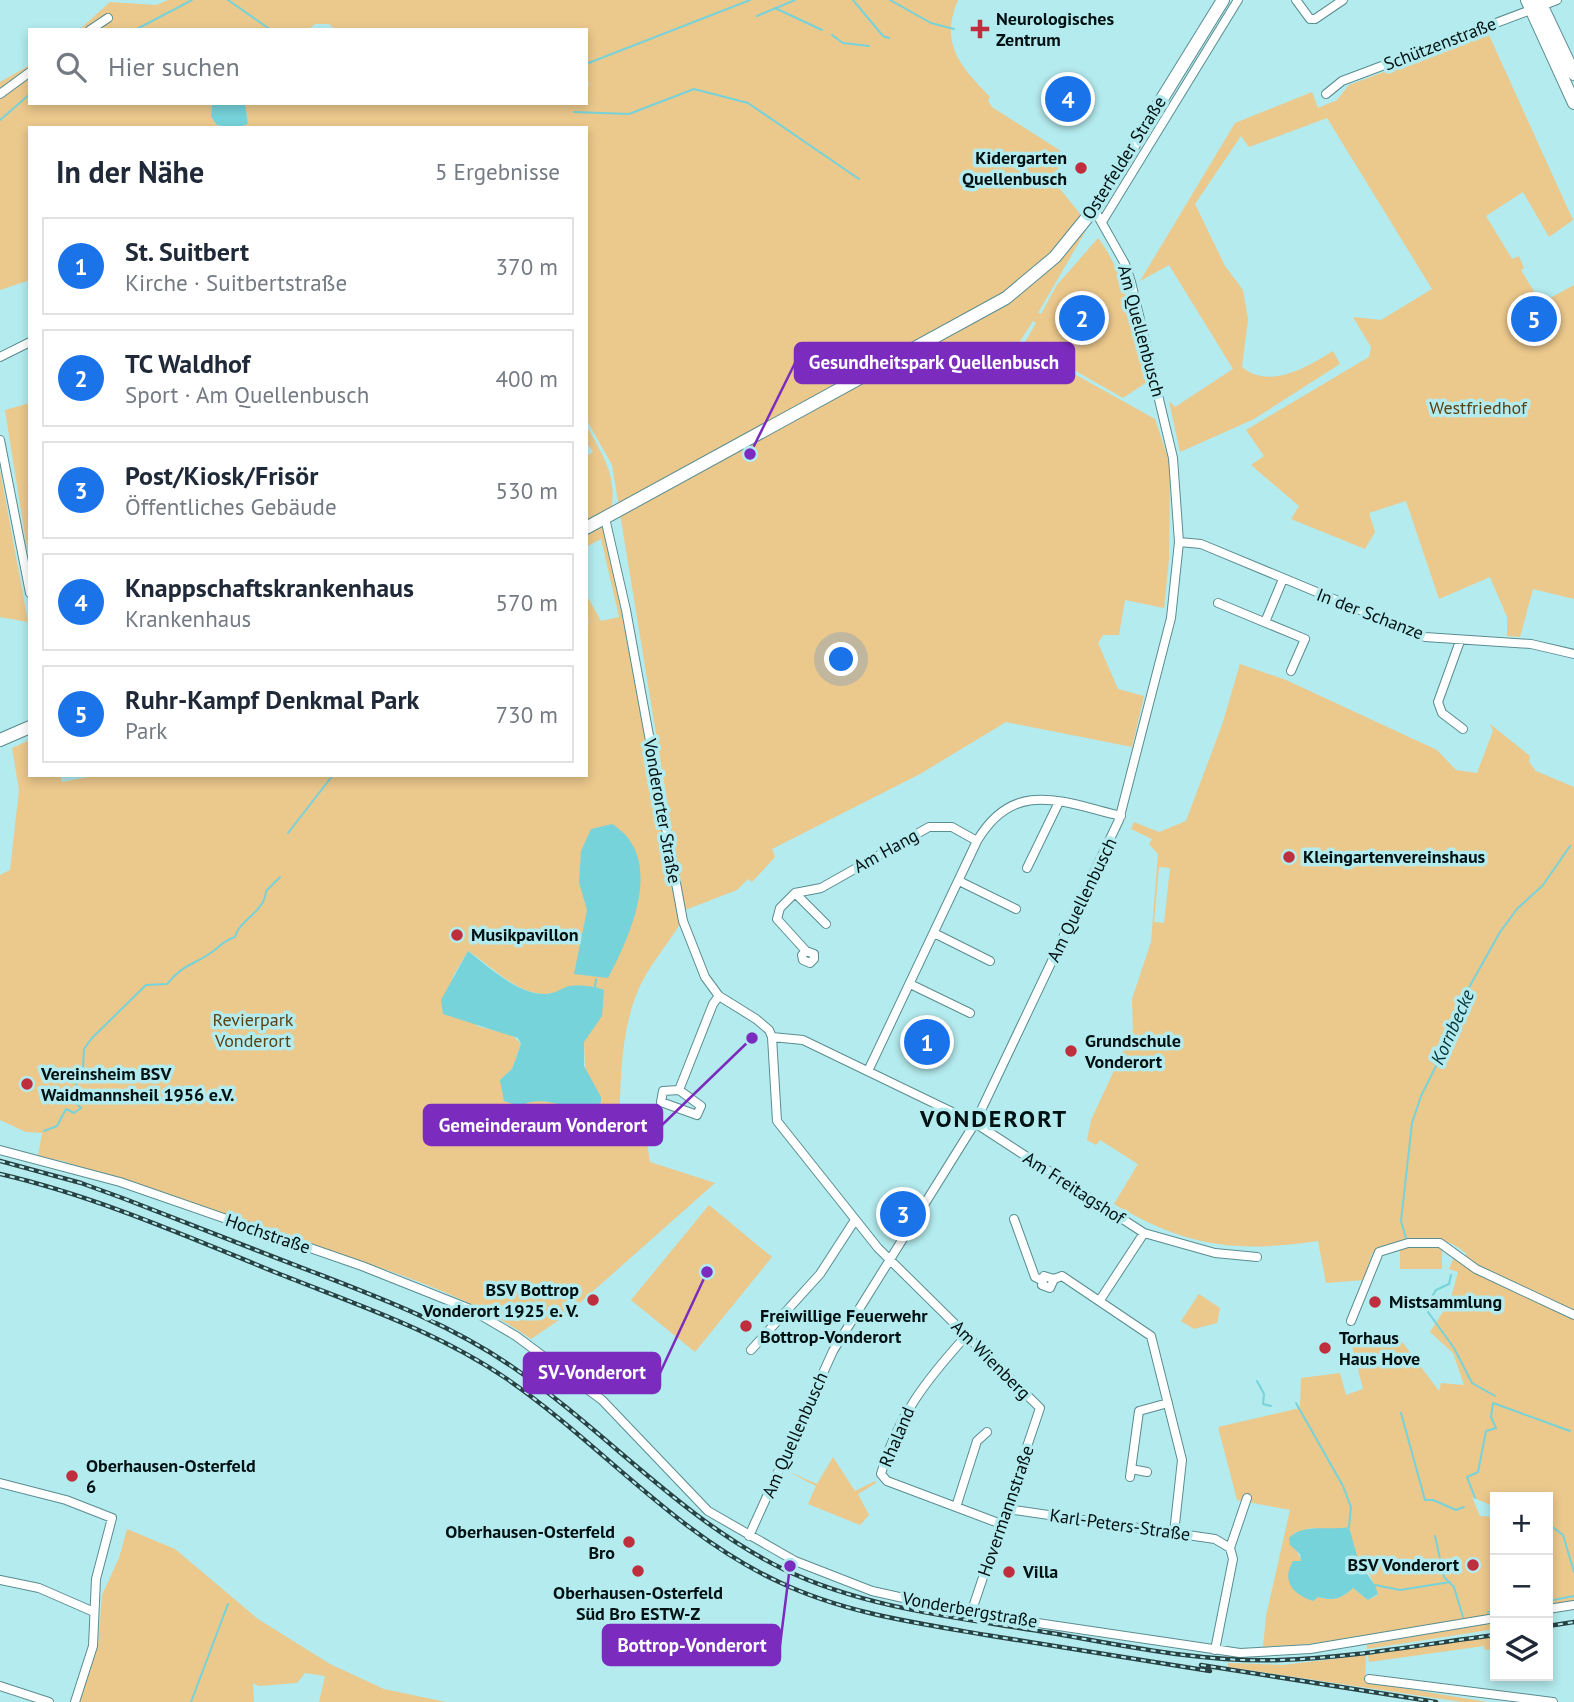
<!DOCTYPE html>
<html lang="de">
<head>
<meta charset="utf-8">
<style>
	:root { --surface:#fff; --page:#f2f2f3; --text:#1f2937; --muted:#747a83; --line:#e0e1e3; --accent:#1a73e8 }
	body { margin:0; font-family:"PT Sans",sans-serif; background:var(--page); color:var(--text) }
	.controls { position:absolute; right:21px; bottom:21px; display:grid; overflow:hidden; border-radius:0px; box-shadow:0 4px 10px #0003 }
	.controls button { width:63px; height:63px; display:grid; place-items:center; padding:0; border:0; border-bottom:2px solid var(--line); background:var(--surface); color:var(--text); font:35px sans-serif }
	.you { position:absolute; left:842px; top:660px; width:24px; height:24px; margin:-18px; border:5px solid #fff; border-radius:50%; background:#1a73e8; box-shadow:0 0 0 10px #1a73e833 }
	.badge { display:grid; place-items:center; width:46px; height:46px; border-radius:50%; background:var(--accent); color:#fff; font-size:23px; font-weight:700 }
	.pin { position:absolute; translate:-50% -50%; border:4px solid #fff; box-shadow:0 2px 7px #0006 }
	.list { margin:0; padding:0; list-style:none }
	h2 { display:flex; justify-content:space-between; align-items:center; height:91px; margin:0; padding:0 28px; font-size:30px }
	h2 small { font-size:23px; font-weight:400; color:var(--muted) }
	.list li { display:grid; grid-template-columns:46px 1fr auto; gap:21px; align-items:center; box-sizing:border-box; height:98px; margin:0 14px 14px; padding:0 14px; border:2px solid var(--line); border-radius:0px }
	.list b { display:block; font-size:26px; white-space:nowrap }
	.list p { margin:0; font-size:23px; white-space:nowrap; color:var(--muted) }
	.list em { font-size:23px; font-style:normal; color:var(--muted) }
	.icon { flex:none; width:38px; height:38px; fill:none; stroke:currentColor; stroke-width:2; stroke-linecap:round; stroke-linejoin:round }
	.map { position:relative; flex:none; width:1574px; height:1702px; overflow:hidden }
	.search { position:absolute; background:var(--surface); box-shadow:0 4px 10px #0003; left:28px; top:28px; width:560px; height:77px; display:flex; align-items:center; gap:18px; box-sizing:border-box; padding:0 24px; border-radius:0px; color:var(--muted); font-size:26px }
	.panel { position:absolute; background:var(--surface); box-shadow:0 4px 10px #0003; left:28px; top:126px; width:560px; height:651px; border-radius:0px }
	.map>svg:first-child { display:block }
	.green { fill:#ebc88c; fill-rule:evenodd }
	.water { fill:#76d3d9 }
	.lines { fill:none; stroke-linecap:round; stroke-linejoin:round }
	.stream { stroke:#76d3d9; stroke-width:2 }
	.minor-casing { stroke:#598d90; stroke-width:10 }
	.secondary-casing { stroke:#598d90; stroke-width:14 }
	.minor { stroke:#fff; stroke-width:8 }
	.secondary { stroke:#fff; stroke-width:12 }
	.rail-casing { stroke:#284244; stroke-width:4.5 }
	.rail { stroke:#b4ebee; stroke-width:2; stroke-dasharray:5; stroke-linecap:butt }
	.poi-dot { fill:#be2e3c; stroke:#b4ebee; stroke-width:2.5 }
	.labels { text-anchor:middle; stroke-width:7; stroke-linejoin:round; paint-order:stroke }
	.poi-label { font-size:18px; font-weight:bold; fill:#001113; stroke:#b4ebee; text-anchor:start }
	.street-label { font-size:18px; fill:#001113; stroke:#b4ebee }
	.park-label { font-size:18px; fill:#5a4212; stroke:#b4ebee }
	.water-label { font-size:19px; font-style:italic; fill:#063538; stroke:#b4ebee }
	.district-label { font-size:24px; font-weight:bold; letter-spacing:2px; fill:#001113; stroke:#b4ebee }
	.leader { fill:none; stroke:#7b2cbf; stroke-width:2.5 }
	.callout-dot { fill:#7b2cbf; stroke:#b4ebee; stroke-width:2.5 }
	.callout { fill:#7b2cbf; stroke:#7b2cbf; stroke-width:2.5 }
	.callout-label { font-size:19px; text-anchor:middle; font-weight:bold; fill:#fff }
</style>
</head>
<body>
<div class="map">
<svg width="1574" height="1702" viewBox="0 0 1574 1702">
	<rect width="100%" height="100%" fill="#b4ebee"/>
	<path class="green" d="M168 0H958C939 44 961 67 990 97L988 101 992 107 1067 155 1052 179 1089 225 1038 313 1041 314 1057 285 1098 238C1129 279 1135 333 1147 382L1123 398 1025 342 1036 323 1033 321 1019 343 1155 419 1170 464 1169 559 1164 608 1125 600 1119 635H1103L1098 643 1118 689 1144 696 1132 747 1006 722 920 774 772 849 775 857 752 882 748 879 737 890 685 910 612 465 586 419V128H237L248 124 245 103H586V86L591 83 586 84V30H336L329 24H315L308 30H79L110 2 156 5Z
		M1488 33 1573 220 1549 237 1523 192 1486 216 1512 259 1519 256 1524 268 1521 270 1541 303 1574 285V599L1533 589 1520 637 1507 636V617L1490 577 1439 599 1406 501 1369 513 1375 532 1365 549 1291 519 1299 506 1251 465 1264 456 1246 430 1369 357 1371 347 1353 317 1381 320 1432 289 1327 118 1249 147 1241 136 1195 204 1225 266 1243 290 1248 319 1242 367C1270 390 1307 367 1333 351L1340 364 1254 419 1180 452 1169 401 1175 407 1233 369 1169 265 1140 281 1235 123 1312 92 1318 108 1337 100 1349 85Z
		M30 65V103H212L211 117 217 125 226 128H30V280L0 290V82Z
		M30 403V554L28 555 5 410Z
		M586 424C609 467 621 482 606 531L680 924C667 945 649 966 639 988 620 1032 621 1079 619 1126L644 1125 650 1162 715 1183 565 1316 531 1339C458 1288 368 1264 285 1237 211 1212 137 1186 63 1161L38 1156 42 1133 26 1132 0 1120V875L10 870 19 790 12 748 30 740V775H60L62 782 99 775H586V626L589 624 586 618V594L601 621 619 617 601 539 586 547V456L593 452 586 442ZM468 951C491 965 516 994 545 994 563 993 585 982 600 989L584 1042 587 1110 562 1103 531 1100 500 1080 512 1069 521 1044 512 1035 477 1026 452 978Z
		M0 470 28 622 0 617Z
		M1240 664 1286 680 1437 750 1456 770 1477 773 1493 731 1490 724 1530 756 1529 762 1536 771 1574 787V1313L1467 1260 1466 1253C1460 1249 1454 1244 1447 1242 1426 1236 1389 1239 1372 1253L1364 1280 1326 1283 1318 1241C1235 1253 1187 1247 1114 1204L1138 1164 1100 1140 1096 1145 1087 1140 1091 1120 1133 1030 1132 999 1151 942 1158 854 1149 844 1152 839 1131 829 1134 822 1159 832 1186 821 1222 725ZM1159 867 1170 868 1164 923 1154 922Z
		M709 1205 772 1257 695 1352 631 1300Z
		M1400 1248H1442V1269H1400Z
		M1455 1255 1574 1317V1602L1548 1606V1497H1495V1507L1472 1497 1480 1516 1495 1517V1615L1309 1644 1263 1647 1266 1616 1290 1510 1237 1500 1218 1427 1300 1408 1301 1378 1340 1373 1346 1395 1363 1389 1351 1342 1397 1335 1439 1391 1441 1383 1464 1385 1453 1353 1430 1332 1450 1301 1458 1272 1449 1269ZM1312 1528 1332 1531 1370 1575 1378 1595 1368 1600 1353 1588C1341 1599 1334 1601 1318 1597L1295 1547 1294 1533Z
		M1199 1294 1220 1308 1217 1323 1194 1329 1181 1321Z
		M833 1457 855 1491 875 1481 876 1483 858 1494 869 1515 860 1525 808 1504 816 1486 785 1470 817 1484Z
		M127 1529 175 1549 258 1619 330 1664 384 1689 446 1702H319L325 1676 305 1673 297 1683 259 1686 253 1683 254 1702H78L98 1646 102 1595 119 1558Z
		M1495 1622V1629L1367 1649V1645Z
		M1495 1636V1649L1485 1650 1484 1646 1369 1662 1368 1655Z
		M1366 1655 1365 1682 1488 1702H1462L1228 1667V1663L1283 1665Z"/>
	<path class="water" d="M212 103H245L248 124 237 128 217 125 211 117Z
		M612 824C666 857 631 935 608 978L574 974 587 910 579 882 581 851 591 829Z
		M468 951C489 967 517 994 545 994 554 994 559 990 566 987 575 984 596 986 604 990L602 1016 584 1042V1066L601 1097V1102L596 1108C569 1114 547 1092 520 1106L504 1101 500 1080 512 1069 521 1044 518 1038 443 1014 441 1000Z
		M1349 1527 1359 1563 1375 1585 1378 1594 1368 1600 1353 1588C1341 1599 1334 1601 1318 1597L1313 1601C1293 1595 1281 1581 1293 1561H1301L1300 1554 1290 1545 1289 1538C1302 1523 1330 1531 1349 1527Z"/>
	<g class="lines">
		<path class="stream" d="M228 0 271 30
			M853 0 883 36 889 38
			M890 0 931 23 954 29
			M775 8 822 30
			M757 16 795 0
			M135 30 192 0
			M832 35 843 43 869 46
			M586 64 750 0
			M574 112 629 114 694 89 748 103 859 179
			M0 120 30 94
			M288 833 333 775
			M595 987 596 979
			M44 1131 57 1126 66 1109 74 1113 81 1108 74 1100 78 1093 74 1074 83 1067 84 1049 91 1039 146 985 167 984C183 964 194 965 212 952 220 946 225 940 235 937 239 920 265 912 266 891L280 877
			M1406 1238 1401 1221 1412 1123 1421 1096 1444 1050 1457 1009 1500 932 1517 909 1543 885 1570 846
			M1451 1275 1449 1284 1436 1290 1429 1302 1428 1312 1454 1348 1472 1383 1495 1396
			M1257 1381 1264 1394 1263 1404 1271 1406
			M1296 1403 1343 1486 1351 1507 1349 1527
			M1401 1413 1425 1500H1433L1456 1510 1464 1507
			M1475 1498 1467 1477 1478 1472 1486 1431 1496 1428 1491 1417 1493 1403 1570 1431
			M1550 1525 1563 1535 1574 1572
			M1435 1536 1444 1577 1454 1587 1463 1617
			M1375 1585 1400 1590 1450 1582
			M1548 1601 1574 1596
			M1488 1612 1495 1611
			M191 1702 228 1604"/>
		<g class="minor-casing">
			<path id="minor" d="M1296 0 1310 19H1315L1343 0
				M90 30 108 18
				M0 94 30 72
				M1326 94 1342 81 1557 0
				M1102 222 1238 0
				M0 357 30 342
				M0 440 30 593
				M605 518 626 610 683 921 705 977 719 996 756 1019 769 1030 772 1037 803 1040 975 1123 1144 1233 1215 1253 1257 1257
				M1179 542 1201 544 1425 637 1531 644 1574 654
				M1218 603 1305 639 1291 671
				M1265 622 1283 579
				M1460 641 1438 702 1442 713 1463 729
				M1027 868 1059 802
				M959 881 1016 909
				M795 893 826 924
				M934 933 990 961
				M806 951 814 954V959L810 963 803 960 802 955 806 951 777 919 780 908 795 893 821 888 929 827H952L977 841
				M910 984 970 1013
				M772 1037 777 1121 878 1248 1040 1408 971 1613
				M868 1071 977 841C1014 778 1062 802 1121 816
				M679 1090 701 1106 697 1115 661 1102 663 1091Z
				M679 1090 713 1004 719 996
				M0 1150 120 1182 362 1266 470 1309 516 1336 602 1400 708 1511 795 1561 872 1591 971 1613 1240 1653 1310 1649 1495 1618
				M1014 1219 1035 1277 1041 1280
				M1054 1279 1050 1288 1042 1285 1044 1276 1054 1279 1062 1276 1151 1336 1182 1460 1174 1533
				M1100 1300 1144 1233
				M1351 1321 1379 1252 1408 1243H1440L1476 1269 1574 1315
				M751 1350 820 1274 855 1220
				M987 1432 977 1441 956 1507 1001 1524
				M1131 1469 1147 1472
				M1130 1477 1139 1411 1168 1403
				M0 1483 66 1500 112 1518 96 1579 93 1646 75 1702
				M956 1507 887 1481 881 1474C896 1418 928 1378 966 1336
				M1007 1509 1215 1539 1230 1548
				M749 1536 833 1351 975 1123 1119 820 1171 618 1179 542 1173 458 1131 282 1125 264 1094 209
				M0 1580 39 1588 94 1612
				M1548 1609 1574 1605
				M1215 1650 1233 1559 1230 1548 1247 1498
				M1369 1679 1553 1702
				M0 1686 49 1702"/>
		</g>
		<g class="secondary-casing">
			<path id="secondary" d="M1527 0 1574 103
				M1539 0 1574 74
				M586 528 1006 298 1055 257 1094 209 1223 0
				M0 740 30 727"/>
		</g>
		<use href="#minor" class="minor"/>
		<use href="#secondary" class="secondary"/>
		<g class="rail-casing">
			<path id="rail" d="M0 1161 81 1183 125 1199C187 1223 250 1248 313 1272 383 1299 452 1325 514 1368 606 1431 681 1519 783 1569 866 1609 961 1618 1051 1633 1126 1646 1204 1663 1280 1660 1352 1658 1424 1644 1495 1635
				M0 1174C95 1196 186 1236 277 1273 355 1304 437 1331 507 1379 600 1443 675 1534 779 1582 844 1613 916 1623 986 1635 1061 1647 1135 1659 1210 1671
				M1548 1626 1574 1622
				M1201 1665 1436 1702"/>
		</g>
		<use href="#rail" class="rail"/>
	</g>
	<g class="poi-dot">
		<path d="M976.5 18.5h7v7h7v7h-7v7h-7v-7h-7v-7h7z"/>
		<circle cx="1081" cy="168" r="7"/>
		<circle cx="1289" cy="857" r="7"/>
		<circle cx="457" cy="935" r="7"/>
		<circle cx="1071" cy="1051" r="7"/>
		<circle cx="27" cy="1084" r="7"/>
		<circle cx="593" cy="1300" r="7"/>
		<circle cx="1375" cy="1302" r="7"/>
		<circle cx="746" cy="1326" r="7"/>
		<circle cx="1325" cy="1348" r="7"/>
		<circle cx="72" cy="1476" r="7"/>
		<circle cx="629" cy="1542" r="7"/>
		<circle cx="1473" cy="1565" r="7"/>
		<circle cx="638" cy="1571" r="7"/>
		<circle cx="1009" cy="1572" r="7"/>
	</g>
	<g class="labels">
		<g class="poi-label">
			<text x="996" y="25">Neurologisches<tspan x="996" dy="21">Zentrum</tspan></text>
			<text x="1067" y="164" text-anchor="end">Kidergarten<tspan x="1067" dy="21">Quellenbusch</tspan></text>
			<text x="1303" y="863">Kleingartenvereinshaus</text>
			<text x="471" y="941">Musikpavillon</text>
			<text x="1085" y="1047">Grundschule<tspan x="1085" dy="21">Vonderort</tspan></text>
			<text x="41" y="1080">Vereinsheim BSV<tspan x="41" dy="21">Waidmannsheil 1956 e.V.</tspan></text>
			<text x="579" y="1296" text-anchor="end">BSV Bottrop<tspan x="579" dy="21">Vonderort 1925 e. V.</tspan></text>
			<text x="1389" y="1308">Mistsammlung</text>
			<text x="760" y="1322">Freiwillige Feuerwehr<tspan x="760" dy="21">Bottrop-Vonderort</tspan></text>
			<text x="1339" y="1344">Torhaus<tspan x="1339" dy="21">Haus Hove</tspan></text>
			<text x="86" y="1472">Oberhausen-Osterfeld<tspan x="86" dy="21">6</tspan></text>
			<text x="615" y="1538" text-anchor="end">Oberhausen-Osterfeld<tspan x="615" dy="21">Bro</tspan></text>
			<text x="1459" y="1571" text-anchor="end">BSV Vonderort</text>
			<text x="1023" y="1578">Villa</text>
			<text x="638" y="1599" text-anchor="middle">Oberhausen-Osterfeld<tspan x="638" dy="21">Süd Bro ESTW-Z</tspan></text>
		</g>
		<g class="street-label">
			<text transform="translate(1440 44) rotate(-21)" y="6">Schützenstraße</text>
			<text transform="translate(1124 158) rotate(-58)" y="6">Osterfelder Straße</text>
			<text transform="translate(1141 331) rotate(75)" y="6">Am Quellenbusch</text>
			<text transform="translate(1370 614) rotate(21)" y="6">In der Schanze</text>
			<text transform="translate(662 811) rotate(80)" y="6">Vonderorter Straße</text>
			<text transform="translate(886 851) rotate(-29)" y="6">Am Hang</text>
			<text transform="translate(1082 900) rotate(-64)" y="6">Am Quellenbusch</text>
			<text transform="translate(1074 1188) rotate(33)" y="6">Am Freitagshof</text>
			<text transform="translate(268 1234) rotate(19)" y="6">Hochstraße</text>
			<text transform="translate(991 1360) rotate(45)" y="6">Am Wienberg</text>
			<text transform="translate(795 1435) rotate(-66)" y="6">Am Quellenbusch</text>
			<text transform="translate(897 1437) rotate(-67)" y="6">Rhaland</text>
			<text transform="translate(1006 1511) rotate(-71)" y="6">Hovermannstraße</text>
			<text transform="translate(1120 1525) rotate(8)" y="6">Karl-Peters-Straße</text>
			<text transform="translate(970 1610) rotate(10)" y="6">Vonderbergstraße</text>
		</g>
		<g class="park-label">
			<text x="1478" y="414">Westfriedhof</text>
			<text x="253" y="1026">Revierpark<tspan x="253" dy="21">Vonderort</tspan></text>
		</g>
		<g class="water-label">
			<text transform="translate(1452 1027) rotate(-66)" y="7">Kornbecke</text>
		</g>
		<g class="district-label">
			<text x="994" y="1127">VONDERORT</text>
		</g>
	</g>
	<path class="leader" d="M750 454L795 363M752 1038L662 1125M707 1272L660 1373M790 1566L780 1645"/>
	<g class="callout-dot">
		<circle cx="750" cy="454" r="7"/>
		<circle cx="752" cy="1038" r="7"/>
		<circle cx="707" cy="1272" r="7"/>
		<circle cx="790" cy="1566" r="7"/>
	</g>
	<g class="callout">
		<rect x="795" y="343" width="279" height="40" rx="7"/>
		<rect x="424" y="1105" width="238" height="40" rx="7"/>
		<rect x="524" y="1353" width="136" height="40" rx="7"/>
		<rect x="603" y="1625" width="177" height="40" rx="7"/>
	</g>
	<g class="callout-label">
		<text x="934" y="369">Gesundheitspark Quellenbusch</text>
		<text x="543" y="1132">Gemeinderaum Vonderort</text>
		<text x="592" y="1379">SV-Vonderort</text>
		<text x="692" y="1652">Bottrop-Vonderort</text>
	</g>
</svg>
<div class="controls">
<button>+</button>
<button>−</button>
<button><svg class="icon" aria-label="layers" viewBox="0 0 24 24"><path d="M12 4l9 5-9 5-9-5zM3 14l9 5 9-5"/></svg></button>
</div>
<div class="you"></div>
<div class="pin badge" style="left:927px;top:1042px">1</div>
<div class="pin badge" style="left:1082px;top:318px">2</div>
<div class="pin badge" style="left:903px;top:1214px">3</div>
<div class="pin badge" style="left:1068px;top:99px">4</div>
<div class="pin badge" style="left:1534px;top:319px">5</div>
<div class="search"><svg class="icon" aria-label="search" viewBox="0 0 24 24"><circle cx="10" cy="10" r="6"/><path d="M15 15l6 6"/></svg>Hier suchen</div>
<section class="panel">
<h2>In der Nähe<small>5 Ergebnisse</small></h2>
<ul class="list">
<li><span class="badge">1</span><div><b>St. Suitbert</b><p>Kirche · Suitbertstraße</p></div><em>370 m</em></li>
<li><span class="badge">2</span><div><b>TC Waldhof</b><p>Sport · Am Quellenbusch</p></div><em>400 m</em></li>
<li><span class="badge">3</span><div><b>Post/Kiosk/Frisör</b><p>Öffentliches Gebäude</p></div><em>530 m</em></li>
<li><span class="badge">4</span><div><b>Knappschaftskrankenhaus</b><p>Krankenhaus</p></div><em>570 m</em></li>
<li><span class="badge">5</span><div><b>Ruhr-Kampf Denkmal Park</b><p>Park</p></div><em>730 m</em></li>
</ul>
</section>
</div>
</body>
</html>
